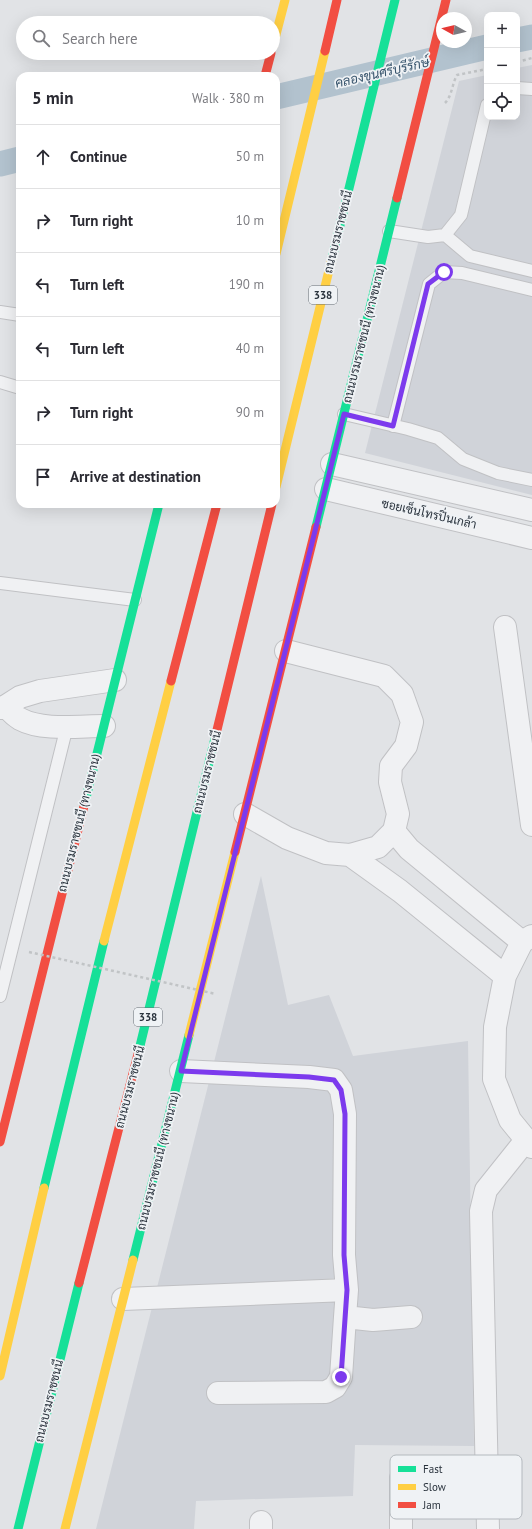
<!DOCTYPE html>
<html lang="en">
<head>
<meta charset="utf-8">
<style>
	:root { --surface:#fff; --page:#f2f2f3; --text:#2b2b33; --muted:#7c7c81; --line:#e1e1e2 }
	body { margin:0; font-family:"PT Sans",Sarabun,sans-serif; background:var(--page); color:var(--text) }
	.controls { position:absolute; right:12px; top:12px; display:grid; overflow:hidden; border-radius:8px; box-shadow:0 4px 16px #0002 }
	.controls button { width:36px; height:36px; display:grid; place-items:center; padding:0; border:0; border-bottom:1px solid var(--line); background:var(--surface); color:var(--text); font:20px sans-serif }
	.compass { position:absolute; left:436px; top:12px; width:36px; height:36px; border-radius:50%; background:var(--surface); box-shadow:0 4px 16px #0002; rotate:278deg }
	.stop { position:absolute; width:12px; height:12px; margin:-9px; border:3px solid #7c3aed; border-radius:50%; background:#fff }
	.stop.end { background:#7c3aed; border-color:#fff; box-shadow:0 1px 4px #0008 }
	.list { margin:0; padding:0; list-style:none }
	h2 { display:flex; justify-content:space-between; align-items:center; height:52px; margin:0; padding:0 16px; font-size:17px }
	h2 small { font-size:13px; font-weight:400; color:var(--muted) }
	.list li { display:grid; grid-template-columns:26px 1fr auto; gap:12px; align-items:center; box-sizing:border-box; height:64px; padding:0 16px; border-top:1px solid var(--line) }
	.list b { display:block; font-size:15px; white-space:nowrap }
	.list em { font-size:13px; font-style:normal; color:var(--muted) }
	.icon { flex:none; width:22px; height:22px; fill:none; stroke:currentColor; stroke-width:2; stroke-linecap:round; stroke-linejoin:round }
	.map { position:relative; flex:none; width:532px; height:1529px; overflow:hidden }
	.search { position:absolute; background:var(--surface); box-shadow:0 4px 16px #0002; left:16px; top:16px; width:264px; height:44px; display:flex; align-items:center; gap:10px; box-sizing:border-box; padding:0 14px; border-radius:22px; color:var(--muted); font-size:15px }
	.panel { position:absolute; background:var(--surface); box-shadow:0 4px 16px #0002; left:16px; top:72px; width:264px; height:436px; border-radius:12px }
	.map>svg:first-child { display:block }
	.built { fill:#d0d3d9 }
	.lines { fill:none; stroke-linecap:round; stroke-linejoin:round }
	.canal { stroke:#b2c2ce; stroke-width:25 }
	.lane-casing { stroke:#c0c1c4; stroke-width:14 }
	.street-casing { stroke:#c0c1c4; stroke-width:24 }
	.path { stroke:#c1c4c6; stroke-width:2.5; stroke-dasharray:3 3; stroke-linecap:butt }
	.lane { stroke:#f0f1f3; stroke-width:12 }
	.street { stroke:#f0f1f3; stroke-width:22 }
	.fast { stroke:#16e098; stroke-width:9 }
	.slow { stroke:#ffcf43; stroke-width:9 }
	.jam { stroke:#f24e42; stroke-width:9 }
	.path-bridge { stroke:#c1c4c6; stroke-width:2.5; stroke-dasharray:3 3; stroke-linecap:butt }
	.route { stroke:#7c3aed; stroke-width:5 }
	.labels { text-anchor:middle; stroke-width:3.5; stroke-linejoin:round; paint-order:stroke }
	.shield { fill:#eff2f5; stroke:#656c74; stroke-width:1 }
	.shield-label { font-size:11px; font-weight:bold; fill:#2a333d }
	.street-label { font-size:12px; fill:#2a333d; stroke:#eff2f5 }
	.water-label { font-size:13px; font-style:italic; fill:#38556d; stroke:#eff2f5 }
	.key { fill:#eff2f5; stroke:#b4b9be; stroke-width:1 }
	.key-label { font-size:11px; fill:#2a333d }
</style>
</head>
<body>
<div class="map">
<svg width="532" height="1529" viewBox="0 0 532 1529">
	<rect width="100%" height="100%" fill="#e1e3e6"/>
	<path class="built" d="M532 65V495L365 453 459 81 487 75V117H517V68Z
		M261 876 288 1005 329 995 353 1056 468 1041 474 1446 355 1445 353 1496 196 1501 194 1529H96Z"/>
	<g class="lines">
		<path class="canal" d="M517 40 532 37
			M276 97 487 47
			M0 164 20 159"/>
		<g class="lane-casing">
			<path id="lane" d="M517 88 532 89
				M389 231 428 237 445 235 461 215 487 105
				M445 235 470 256 532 271
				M0 312 20 315
				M0 382 20 388
				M344 414 408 429 438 438 463 459 498 473 532 480
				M393 426 429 284 444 272 462 273 532 290
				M0 583 135 600
				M0 996 67 726"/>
		</g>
		<g class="street-casing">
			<path id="street" d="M332 464 532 510
				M326 489 532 538
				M505 627 532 825
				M6 706C10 711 15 716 20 719 42 731 79 726 104 726
				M0 708 6 706 20 697 40 691 115 680
				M245 814 287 838 326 853 350 855 378 847 394 831 398 814 390 782 391 766 406 746 412 722 402 694 384 676 286 651
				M394 831 409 849 522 942
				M350 855 400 891 505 976
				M532 936 522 942 505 976 495 1027 494 1079 510 1120 532 1147
				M181 1071 309 1077 334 1080 341 1090 345 1114 344 1255 347 1290 345 1317 373 1320 411 1317
				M123 1299 347 1290
				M218 1393 326 1392 335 1387 341 1377 345 1317
				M261 1522V1529
				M401 1529V1478
				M488 1529 481 1211 486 1190 526 1140"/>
		</g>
		<path class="path" d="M517 62 532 58
			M445 103C452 96 452 84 457 75L487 69"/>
		<use href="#lane" class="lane"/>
		<use href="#street" class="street"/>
		<path class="fast" d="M332 258 395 0
			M316 527 397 198
			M84 806 159 504
			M139 1050 216 734
			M44 1188 104 941
			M133 1260 189 1035
			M18 1529 79 1283"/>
		<path class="slow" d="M273 46 285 0
			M276 254 325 51
			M276 487 332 258
			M104 941 171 681
			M189 1035 235 852
			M0 1376 44 1188
			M65 1529 133 1260"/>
		<path class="jam" d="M325 51 337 0
			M265 76 271 53
			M397 198 446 0
			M171 681 217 504
			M216 734 272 504
			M235 852 316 527
			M0 1142 84 806
			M79 1283 139 1050"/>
		<path class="path-bridge" d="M29 952 216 994"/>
	</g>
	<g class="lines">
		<path class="route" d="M341 1377 347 1290 344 1255 345 1114 341 1090 334 1080 309 1077 181 1071 344 414 393 426 428 284 444 272"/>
	</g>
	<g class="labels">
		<g class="shield">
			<rect x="309" y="286" width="28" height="18" rx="3"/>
			<rect x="134" y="1008" width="28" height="18" rx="3"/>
		</g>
		<g class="shield-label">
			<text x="323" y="299">338</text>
			<text x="148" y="1021">338</text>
		</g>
		<g class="street-label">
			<text transform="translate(338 232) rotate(-76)" y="4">ถนนบรมราชชนนี</text>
			<text transform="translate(364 334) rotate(-76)" y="4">ถนนบรมราชชนนี (ทางขนาน)</text>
			<text transform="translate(429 514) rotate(13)" y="4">ซอยเซ็นโทรปิ่นเกล้า</text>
			<text transform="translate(207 772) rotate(-76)" y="4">ถนนบรมราชชนนี</text>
			<text transform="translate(79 823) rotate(-76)" y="4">ถนนบรมราชชนนี (ทางขนาน)</text>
			<text transform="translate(130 1087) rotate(-75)" y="4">ถนนบรมราชชนนี</text>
			<text transform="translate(158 1161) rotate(-76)" y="4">ถนนบรมราชชนนี (ทางขนาน)</text>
			<text transform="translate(49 1401) rotate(-76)" y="4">ถนนบรมราชชนนี</text>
		</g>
		<g class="water-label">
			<text transform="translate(382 72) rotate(-13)" y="5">คลองขุนศรีบุรีรักษ์</text>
		</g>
	</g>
	<rect x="390" y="1455" width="132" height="64" rx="6" class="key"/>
	<rect x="398" y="1466" width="18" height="6" fill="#16e098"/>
	<rect x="398" y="1484" width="18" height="6" fill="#ffcf43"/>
	<rect x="398" y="1502" width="18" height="6" fill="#f24e42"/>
	<g class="key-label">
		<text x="423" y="1473">Fast</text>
		<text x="423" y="1491">Slow</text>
		<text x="423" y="1509">Jam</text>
	</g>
</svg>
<div class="controls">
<button>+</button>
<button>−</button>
<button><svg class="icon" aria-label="locate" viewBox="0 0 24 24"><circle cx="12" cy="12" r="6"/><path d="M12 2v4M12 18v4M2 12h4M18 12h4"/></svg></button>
</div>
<svg class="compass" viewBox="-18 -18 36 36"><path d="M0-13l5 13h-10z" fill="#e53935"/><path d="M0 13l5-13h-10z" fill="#7c7c81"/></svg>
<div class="stop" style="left:444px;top:272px"></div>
<div class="stop end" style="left:341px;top:1377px"></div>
<div class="search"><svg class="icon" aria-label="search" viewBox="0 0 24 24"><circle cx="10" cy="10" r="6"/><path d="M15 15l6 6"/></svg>Search here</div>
<section class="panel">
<h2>5 min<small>Walk · 380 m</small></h2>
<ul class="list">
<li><svg class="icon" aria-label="ahead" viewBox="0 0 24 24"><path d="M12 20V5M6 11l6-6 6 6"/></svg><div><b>Continue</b></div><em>50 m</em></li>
<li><svg class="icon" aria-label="right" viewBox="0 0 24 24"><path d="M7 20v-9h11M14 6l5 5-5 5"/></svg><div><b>Turn right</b></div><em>10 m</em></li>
<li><svg class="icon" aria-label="left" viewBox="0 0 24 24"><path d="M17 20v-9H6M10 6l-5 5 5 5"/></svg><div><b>Turn left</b></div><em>190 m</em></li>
<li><svg class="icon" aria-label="left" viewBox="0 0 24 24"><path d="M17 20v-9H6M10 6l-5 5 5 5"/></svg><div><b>Turn left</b></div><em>40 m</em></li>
<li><svg class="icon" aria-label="right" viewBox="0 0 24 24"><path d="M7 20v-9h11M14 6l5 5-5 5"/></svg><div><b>Turn right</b></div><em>90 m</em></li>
<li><svg class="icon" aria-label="arrive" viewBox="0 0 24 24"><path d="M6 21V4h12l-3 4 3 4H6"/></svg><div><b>Arrive at destination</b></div></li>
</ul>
</section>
</div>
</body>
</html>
